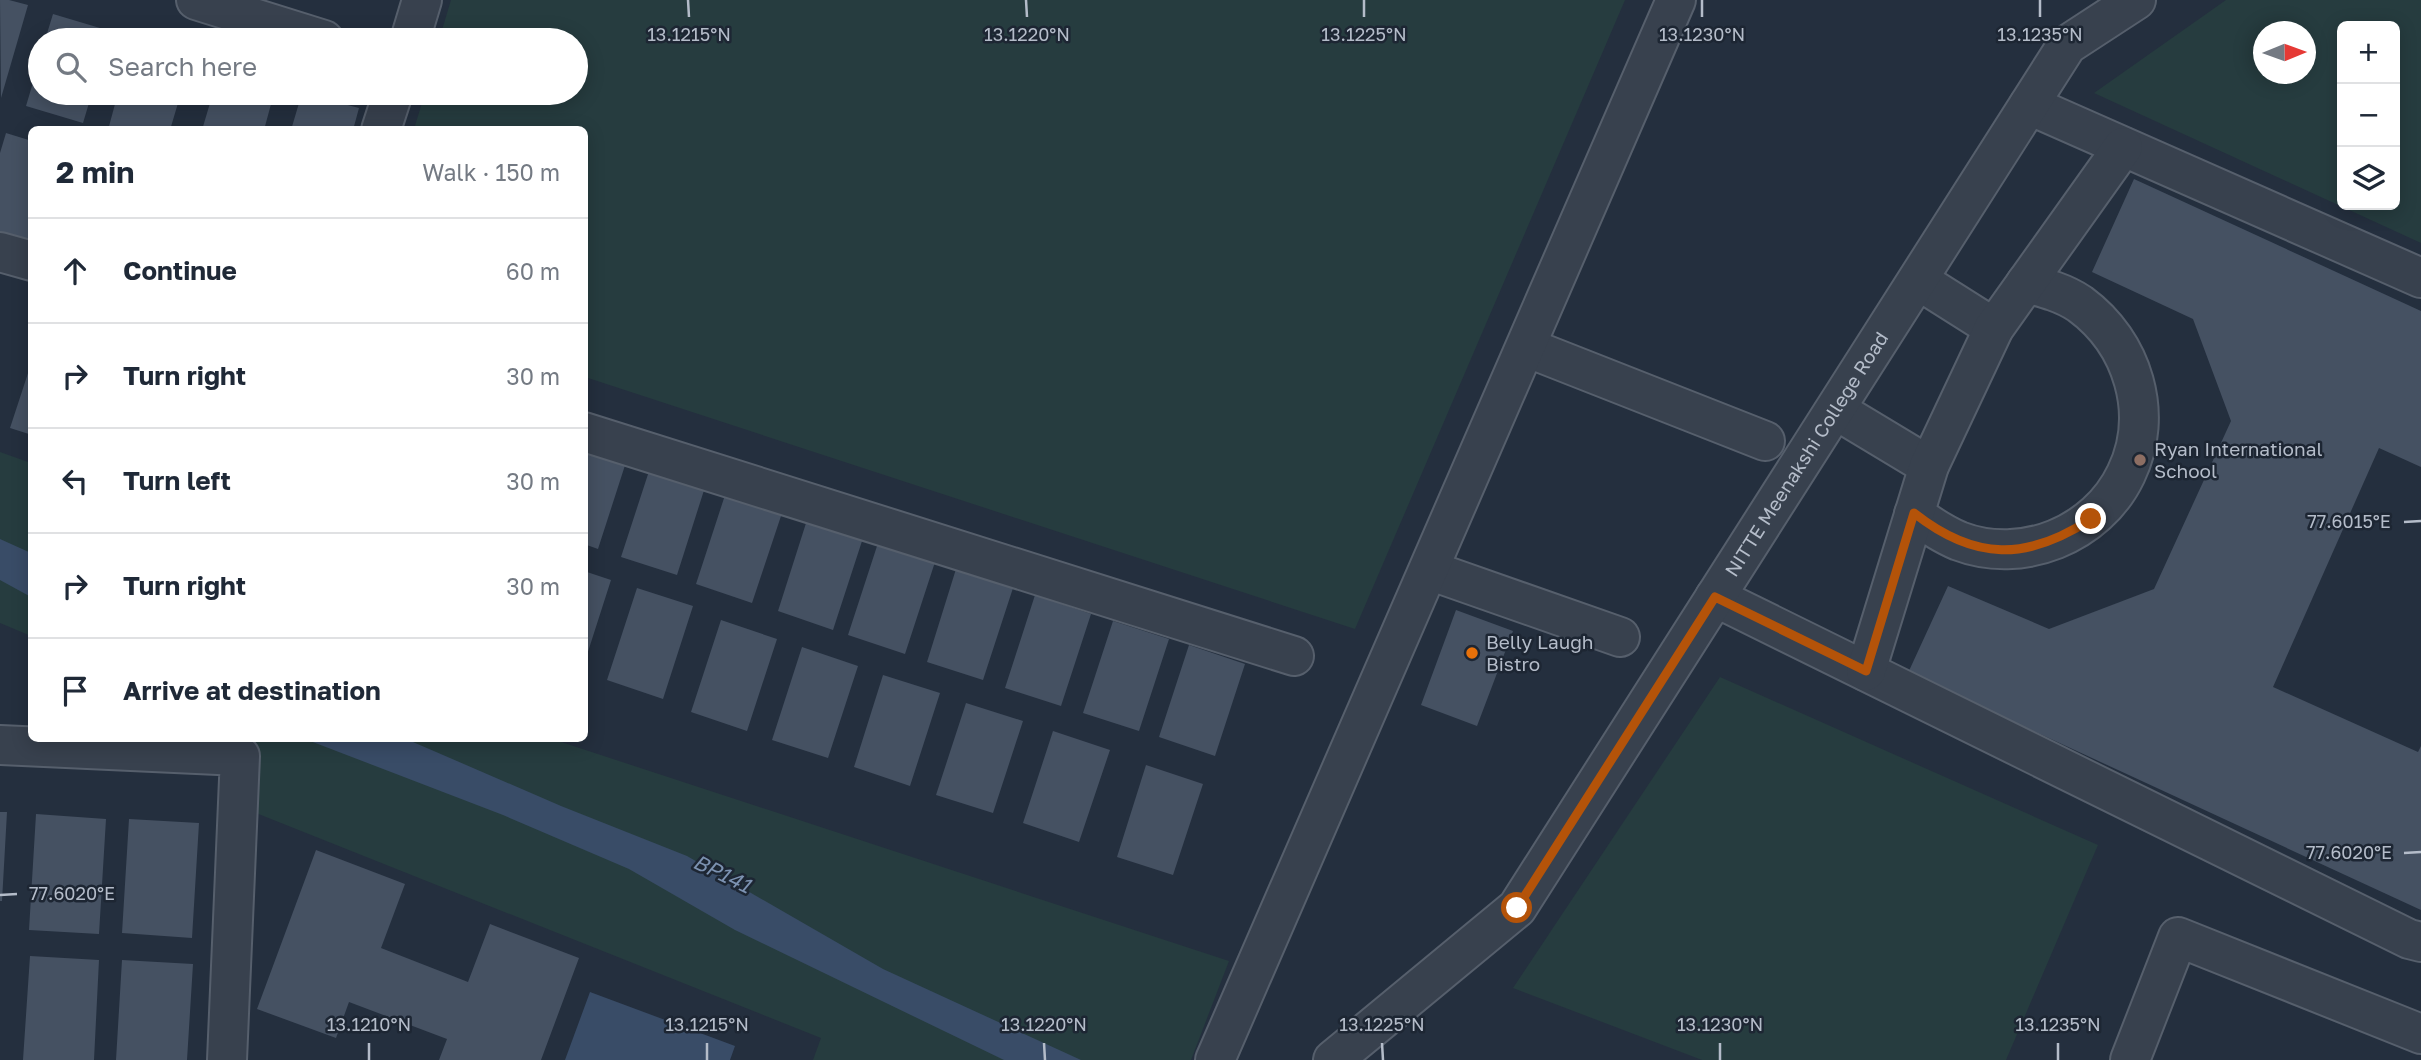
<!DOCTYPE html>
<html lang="en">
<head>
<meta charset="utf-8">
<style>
	:root { --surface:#fff; --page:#f6f6f7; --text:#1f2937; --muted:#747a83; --line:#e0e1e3 }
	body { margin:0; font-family:"Golos Text",sans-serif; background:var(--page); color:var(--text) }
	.controls { position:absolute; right:21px; top:21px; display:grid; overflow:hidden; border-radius:10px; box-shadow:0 4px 18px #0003 }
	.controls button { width:63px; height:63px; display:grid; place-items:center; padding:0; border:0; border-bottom:2px solid var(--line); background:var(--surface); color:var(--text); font:35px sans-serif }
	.compass { position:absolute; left:2253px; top:21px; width:63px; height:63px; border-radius:50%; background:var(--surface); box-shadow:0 4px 18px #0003; rotate:89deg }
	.stop { position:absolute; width:21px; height:21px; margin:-16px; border:5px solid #b45309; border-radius:50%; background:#fff }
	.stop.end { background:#b45309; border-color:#fff; box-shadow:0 2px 7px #0008 }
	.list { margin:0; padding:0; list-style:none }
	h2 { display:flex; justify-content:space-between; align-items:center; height:91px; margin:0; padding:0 28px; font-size:30px }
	h2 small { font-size:23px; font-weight:400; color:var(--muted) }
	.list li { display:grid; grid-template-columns:46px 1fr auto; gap:21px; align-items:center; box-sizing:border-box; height:105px; padding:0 28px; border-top:2px solid var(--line) }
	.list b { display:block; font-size:26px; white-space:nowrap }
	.list em { font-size:23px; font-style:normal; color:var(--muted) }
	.icon { flex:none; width:38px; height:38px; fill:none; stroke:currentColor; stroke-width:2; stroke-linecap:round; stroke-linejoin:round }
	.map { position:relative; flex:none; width:2421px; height:1060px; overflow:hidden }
	.search { position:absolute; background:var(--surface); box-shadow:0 4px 18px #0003; left:28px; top:28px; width:560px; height:77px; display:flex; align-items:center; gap:18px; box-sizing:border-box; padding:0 24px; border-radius:38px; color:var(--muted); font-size:26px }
	.panel { position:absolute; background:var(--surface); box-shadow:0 4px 18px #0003; left:28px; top:126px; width:560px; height:616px; border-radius:10px }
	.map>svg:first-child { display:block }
	.green { fill:#263c3f; fill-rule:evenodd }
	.water { fill:#394c67 }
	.building { fill:#455162 }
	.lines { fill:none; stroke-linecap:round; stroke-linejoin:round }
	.minor-casing { stroke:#565f6c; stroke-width:42 }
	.minor { stroke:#38414e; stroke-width:38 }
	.route { stroke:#b45309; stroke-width:9 }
	.ticks { fill:none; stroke:#b4bcc9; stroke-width:2.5 }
	.education-dot { fill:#8d6e63; stroke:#1d2633; stroke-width:2.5 }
	.food-dot { fill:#e8710a; stroke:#1d2633; stroke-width:2.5 }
	.labels { text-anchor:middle; stroke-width:5; stroke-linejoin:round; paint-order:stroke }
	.poi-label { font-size:19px; fill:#b4bcc9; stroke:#1d2633; text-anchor:start }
	.street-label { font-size:19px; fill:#b4bcc9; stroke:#1d2633 }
	.water-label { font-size:21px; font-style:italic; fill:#7c92b1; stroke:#1d2633 }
	.ticks-label { font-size:18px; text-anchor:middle; fill:#b4bcc9; stroke:#1d2633; stroke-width:5; stroke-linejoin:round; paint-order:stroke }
</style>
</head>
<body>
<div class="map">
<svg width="2421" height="1060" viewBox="0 0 2421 1060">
	<rect width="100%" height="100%" fill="#242f3e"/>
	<path class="green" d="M451 0H1625L1355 629 585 377 584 130 414 129 425 93H576V40H439Z
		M2226 0H2421V243L2094 93ZM2342 26H2395V205H2342ZM2264 32H2306V74H2264Z
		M0 452 31 463V636L0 623Z
		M1720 677 2098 845 2006 1060H1702L1513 988Z
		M255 739H552L1229 961 1191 1060H813L821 1038 256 813Z"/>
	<path class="water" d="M0 539 31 553V597L0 580Z
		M305 739H406L561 806 687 856 883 969 1081 1060H1004L735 930 629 869 503 815Z
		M590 992 735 1046 730 1060H565Z"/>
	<path class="building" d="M0 0H9L28 5 1 98Z
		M53 14 110 31 107 40H45Z
		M40 59V93H92L83 123 26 106Z
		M118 93H181L170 130H108Z
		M213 93H274L264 130H202Z
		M302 93 359 108 353 130H291Z
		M6 133 32 141V242L0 233V153Z
		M2134 179 2421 311V467L2379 448 2273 687 2418 752 2421 746V910L1908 673 1948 586 2049 629 2154 589 2231 421 2193 319 2092 272Z
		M31 364H32V435L10 428Z
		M584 442 628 456 598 549 584 544Z
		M651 465 706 484 677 575 621 557Z
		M726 492 783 510 752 603 696 584Z
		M807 520 863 538 833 630 778 611Z
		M878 543 935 562 905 654 848 635Z
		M956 569 1013 588 983 680 927 662Z
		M584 571 611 580 585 661 584 660Z
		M637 588 693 606 663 699 607 680Z
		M1035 595 1091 614 1061 706 1005 688Z
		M1456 610 1513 631 1477 726 1421 705Z
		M721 620 777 639 747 731 691 712Z
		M1113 621 1169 639 1139 731 1083 713Z
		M1189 645 1245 664 1215 756 1159 737Z
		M802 647 858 666 828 758 772 740Z
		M883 675 940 693 910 786 854 767Z
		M966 703 1023 721 993 813 936 795Z
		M1053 731 1110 750 1079 842 1023 823Z
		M1146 765 1203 784 1173 875 1117 857Z
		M0 812H7L2 901H0Z
		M36 814 106 819 99 934 29 930Z
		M129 819 199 823 192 938 122 933Z
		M316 850 405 884 381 948 468 982 490 924 579 958 541 1060H439L447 1039 349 1002 336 1038 257 1009Z
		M30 956 99 960 94 1060H23Z
		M122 960 193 964 187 1060H116Z"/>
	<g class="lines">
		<g class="minor-casing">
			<g id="minor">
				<path d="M196 0 324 40"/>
				<path d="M410 40 422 0"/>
				<path d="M2029 105 2421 278"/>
				<path d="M381 130 393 93"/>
				<path d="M0 252 32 261"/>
				<path d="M1918 280 1994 328"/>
				<path d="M1526 347 1765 441"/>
				<path d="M1836 410 1929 466"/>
				<path d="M584 432 1294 656"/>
				<path d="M1914 514C1929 525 1942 534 1959 541 2022 565 2097 535 2126 474 2155 414 2133 343 2080 304 2064 293 2045 288 2026 283"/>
				<path d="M1429 570 1620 637"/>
				<path d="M1715 597 2409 939 2421 942"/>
				<path d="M1866 671 1929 466 1994 328 2123 147"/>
				<path d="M0 745 240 756 227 1060"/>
				<path d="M1215 1060 1676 0"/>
				<path id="s1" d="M1333 1060 1517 908 2067 45 2136 0"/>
				<path d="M2130 1060 2178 937 2421 1034"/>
			</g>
		</g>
		<use href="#minor" class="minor"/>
	</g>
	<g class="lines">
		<path class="route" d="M1517 908 1715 597 1866 671 1914 513C1975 561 2027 561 2091 519"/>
	</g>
	<path class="ticks" d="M688 0 689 17M1026 0 1027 17M1364 0V17M1702 0V17M2040 0V17M2404 522 2421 521M2404 853 2421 852M0 895 17 894M369 1043V1060M707 1043V1060M1044 1043 1045 1060M1382 1043 1383 1060M1720 1043V1060M2058 1043V1060"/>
	<circle class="education-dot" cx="2140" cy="460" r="7"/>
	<circle class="food-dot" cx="1472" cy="653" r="7"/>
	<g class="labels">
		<g class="poi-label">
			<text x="2154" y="456">Ryan International<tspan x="2154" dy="22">School</tspan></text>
			<text x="1486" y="649">Belly Laugh<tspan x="1486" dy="22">Bistro</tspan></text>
		</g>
		<g class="street-label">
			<text dy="7" stroke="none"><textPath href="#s1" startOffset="777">NITTE Meenakshi College Road</textPath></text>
		</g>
		<g class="water-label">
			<text transform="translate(722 874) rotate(26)" y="7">BP141</text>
		</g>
	</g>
	<g class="ticks-label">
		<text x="689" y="41">13.1215°N</text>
		<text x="1027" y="41">13.1220°N</text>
		<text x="1364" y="41">13.1225°N</text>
		<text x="1702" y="41">13.1230°N</text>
		<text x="2040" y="41">13.1235°N</text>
		<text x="2349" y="528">77.6015°E</text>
		<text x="2349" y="859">77.6020°E</text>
		<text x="72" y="900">77.6020°E</text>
		<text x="369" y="1031">13.1210°N</text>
		<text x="707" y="1031">13.1215°N</text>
		<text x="1044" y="1031">13.1220°N</text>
		<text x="1382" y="1031">13.1225°N</text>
		<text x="1720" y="1031">13.1230°N</text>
		<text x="2058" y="1031">13.1235°N</text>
	</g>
</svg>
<div class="controls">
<button>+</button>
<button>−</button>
<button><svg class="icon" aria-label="layers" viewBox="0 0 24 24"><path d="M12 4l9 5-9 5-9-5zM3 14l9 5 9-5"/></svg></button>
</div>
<svg class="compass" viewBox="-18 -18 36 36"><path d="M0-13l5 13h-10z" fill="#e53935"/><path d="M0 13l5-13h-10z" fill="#747a83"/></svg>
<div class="stop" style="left:1517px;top:908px"></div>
<div class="stop end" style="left:2091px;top:519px"></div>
<div class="search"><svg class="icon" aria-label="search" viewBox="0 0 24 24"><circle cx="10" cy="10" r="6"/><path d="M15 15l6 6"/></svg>Search here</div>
<section class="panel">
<h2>2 min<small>Walk · 150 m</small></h2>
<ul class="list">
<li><svg class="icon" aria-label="ahead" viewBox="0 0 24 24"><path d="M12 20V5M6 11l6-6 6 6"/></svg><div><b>Continue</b></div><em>60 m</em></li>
<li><svg class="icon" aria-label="right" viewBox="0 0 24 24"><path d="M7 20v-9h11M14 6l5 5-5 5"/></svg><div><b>Turn right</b></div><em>30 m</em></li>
<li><svg class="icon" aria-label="left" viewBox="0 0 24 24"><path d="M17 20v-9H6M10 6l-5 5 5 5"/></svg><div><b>Turn left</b></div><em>30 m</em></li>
<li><svg class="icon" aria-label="right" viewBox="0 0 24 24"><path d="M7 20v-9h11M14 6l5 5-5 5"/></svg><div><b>Turn right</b></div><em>30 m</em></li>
<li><svg class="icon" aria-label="arrive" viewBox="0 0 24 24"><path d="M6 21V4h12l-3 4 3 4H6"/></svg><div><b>Arrive at destination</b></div></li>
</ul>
</section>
</div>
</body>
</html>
